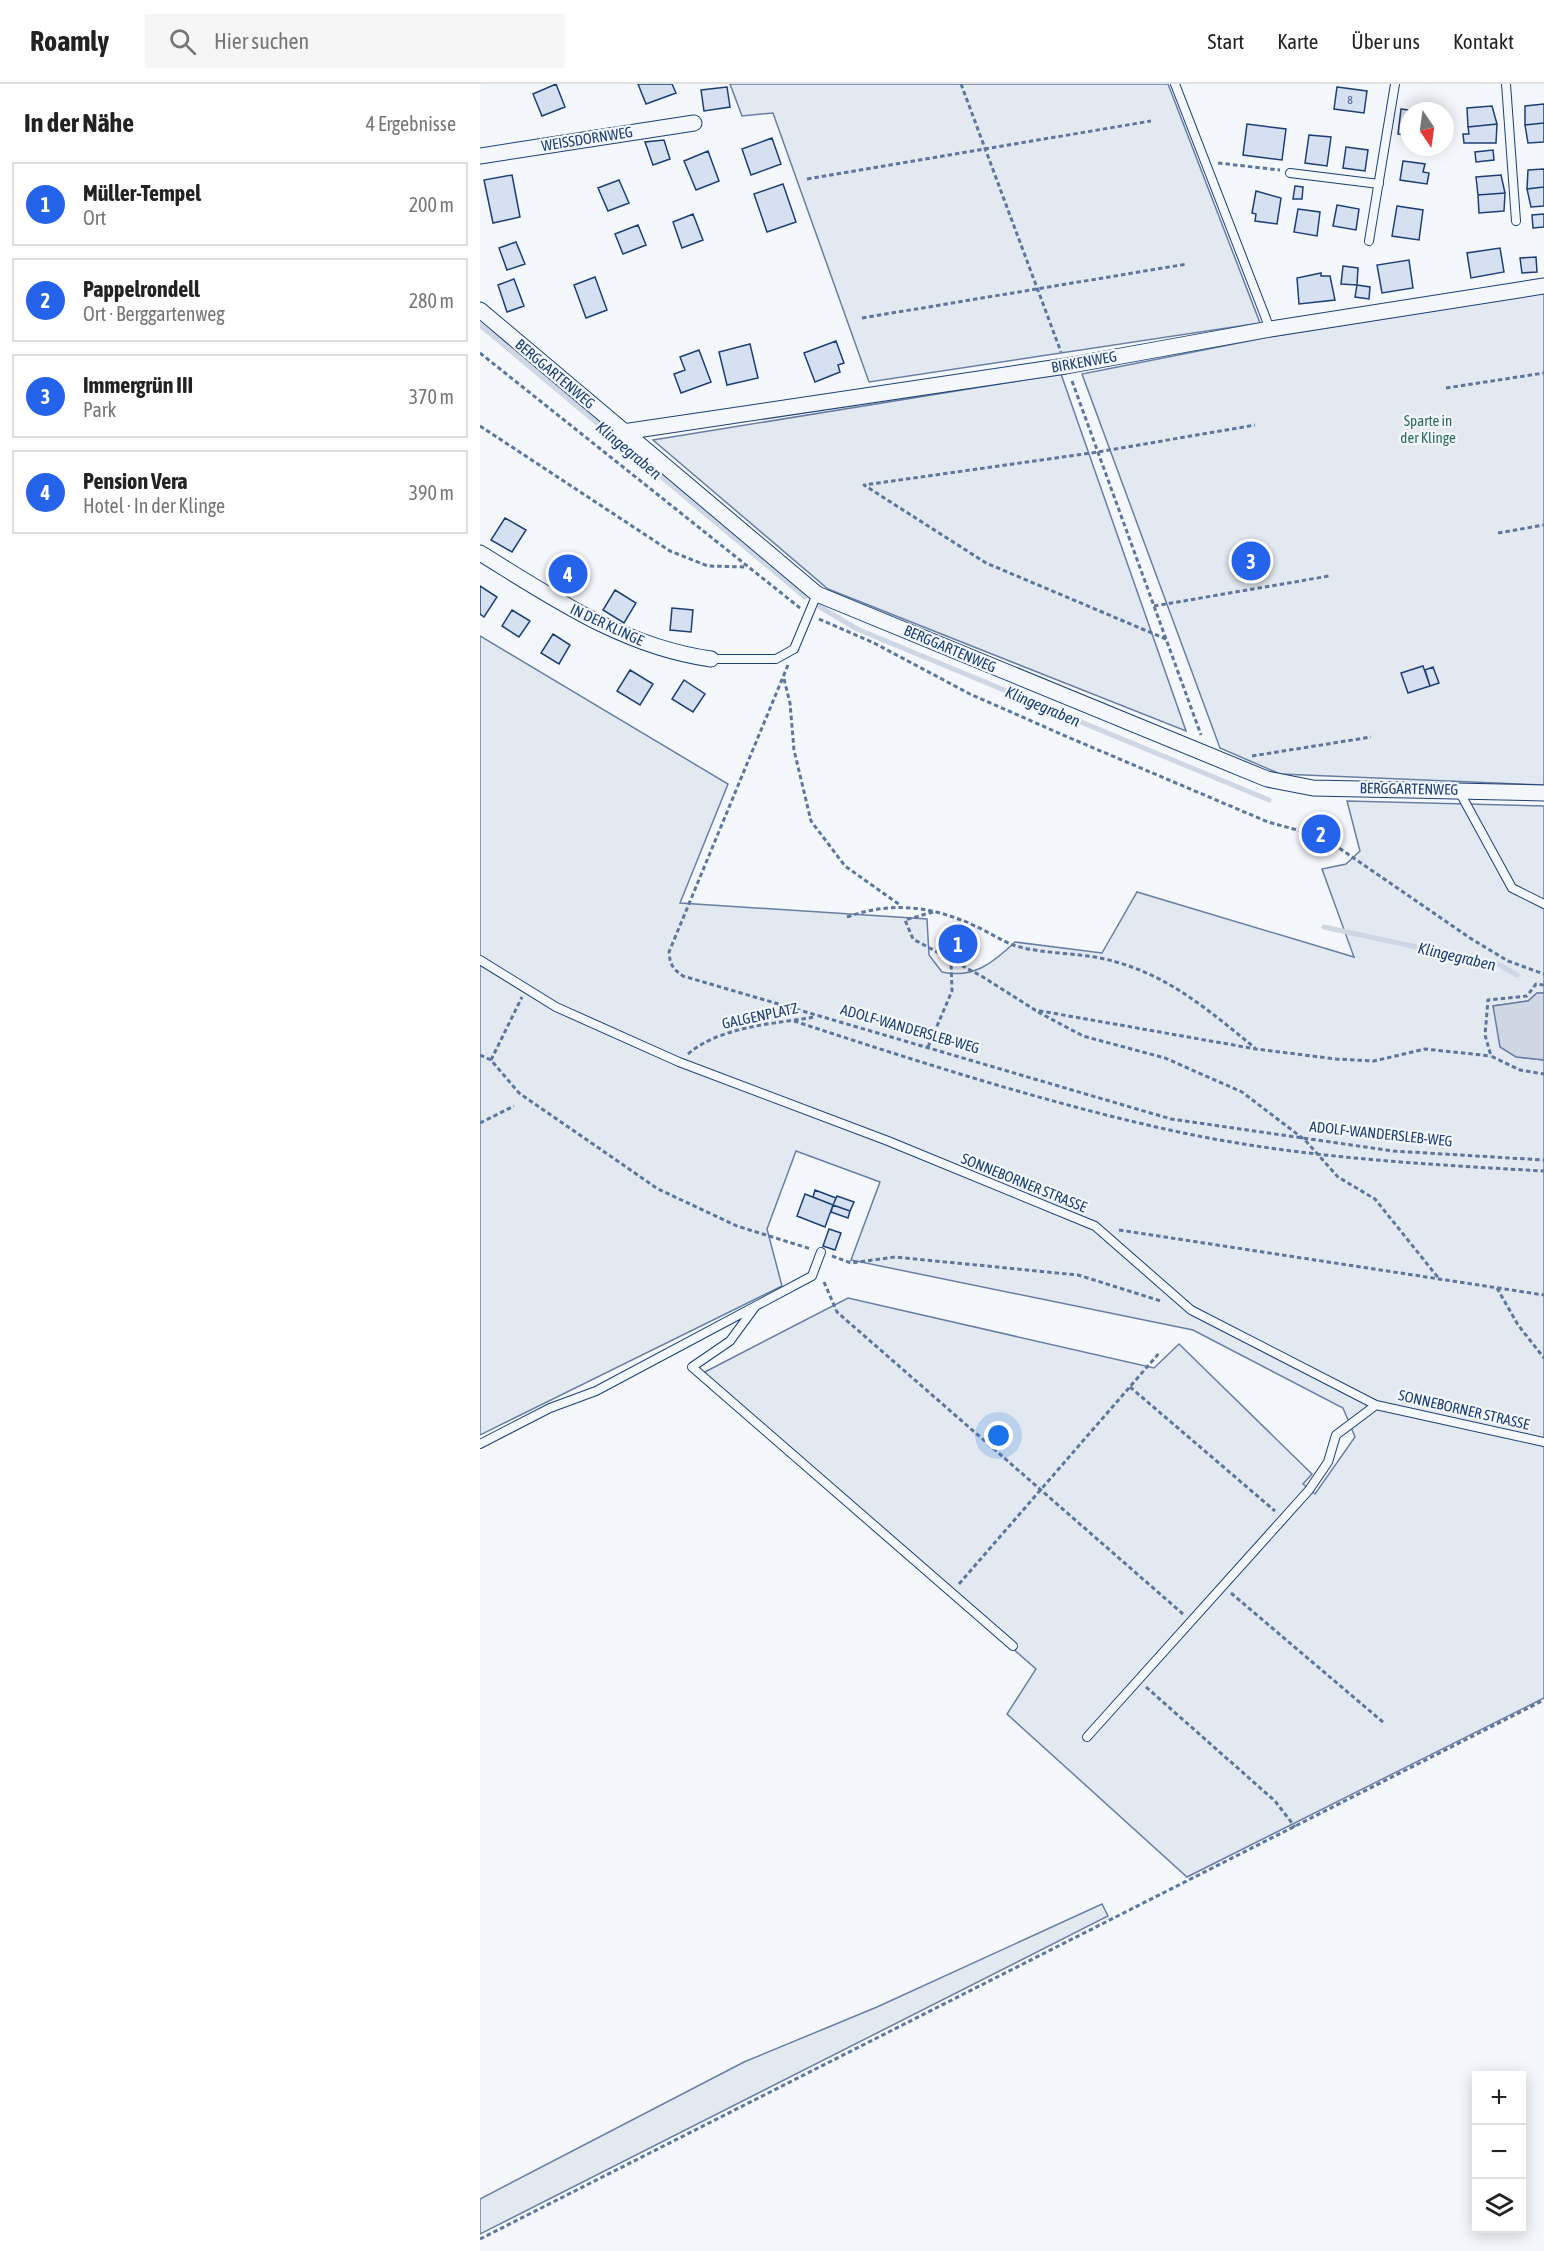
<!DOCTYPE html>
<html lang="de">
<head>
<meta charset="utf-8">
<style>
	:root { --surface:#fff; --page:#f6f6f6; --text:#222; --muted:#767676; --line:#e0e0e0; --accent:#2563eb }
	body { margin:0; font-family:"Asap Condensed",sans-serif; background:var(--page); color:var(--text) }
	.controls { position:absolute; right:18px; bottom:18px; display:grid; overflow:hidden; border-radius:0px; box-shadow:0 3px 15px #0003 }
	.controls button { width:54px; height:54px; display:grid; place-items:center; padding:0; border:0; border-bottom:2px solid var(--line); background:var(--surface); color:var(--text); font:30px sans-serif }
	.compass { position:absolute; left:920px; top:18px; width:54px; height:54px; border-radius:50%; background:var(--surface); box-shadow:0 3px 15px #0003; rotate:167deg }
	.you { position:absolute; left:519px; top:1352px; width:21px; height:21px; margin:-15px; border:4px solid #fff; border-radius:50%; background:#1a73e8; box-shadow:0 0 0 9px #1a73e833 }
	.badge { display:grid; place-items:center; width:39px; height:39px; border-radius:50%; background:var(--accent); color:#fff; font-size:20px; font-weight:700 }
	.pin { position:absolute; translate:-50% -50%; border:3px solid #fff; box-shadow:0 2px 6px #0006 }
	.list { margin:0; padding:0; list-style:none }
	h2 { display:flex; justify-content:space-between; align-items:center; height:78px; margin:0; padding:0 24px; font-size:26px }
	h2 small { font-size:20px; font-weight:400; color:var(--muted) }
	.list li { display:grid; grid-template-columns:39px 1fr auto; gap:18px; align-items:center; box-sizing:border-box; height:84px; margin:0 12px 12px; padding:0 12px; border:2px solid var(--line); border-radius:0px }
	.list b { display:block; font-size:22px; white-space:nowrap }
	.list p { margin:0; font-size:20px; white-space:nowrap; color:var(--muted) }
	.list em { font-size:20px; font-style:normal; color:var(--muted) }
	.icon { flex:none; width:33px; height:33px; fill:none; stroke:currentColor; stroke-width:2; stroke-linecap:round; stroke-linejoin:round }
	.map { position:relative; flex:none; width:1064px; height:2167px; overflow:hidden }
	header { display:flex; align-items:center; gap:36px; box-sizing:border-box; height:84px; padding:0 30px; background:var(--surface); border-bottom:2px solid var(--line) }
	header strong { font-size:28px }
	nav { display:flex; gap:33px; margin-inline-start:auto; font-size:21px }
	.search { width:420px; height:54px; background:var(--page); display:flex; align-items:center; gap:15px; box-sizing:border-box; padding:0 21px; border-radius:0px; color:var(--muted); font-size:22px }
	main { display:flex }
	aside { flex:1; background:var(--surface) }
	.map>svg:first-child { display:block }
	.green { fill:#e3e9f0; stroke:#687fa3; stroke-width:1.5 }
	.parking { fill:#e3e8f0; stroke:#687fa3; stroke-width:1.5 }
	.water { fill:#cfd7e4; stroke:#687fa3; stroke-width:1.5 }
	.lines { fill:none; stroke-linecap:round; stroke-linejoin:round }
	.stream { stroke:#cfd7e4; stroke-width:5 }
	.building { fill:#d5e0f0; stroke:#1d3f73; stroke-width:1.5 }
	.service-casing { stroke:#1d3f73; stroke-width:10 }
	.minor-casing { stroke:#1d3f73; stroke-width:17 }
	.path { stroke:#5e769c; stroke-width:3; stroke-dasharray:4.5 3; stroke-linecap:butt }
	.service { stroke:#f4f7fb; stroke-width:8 }
	.minor { stroke:#f4f7fb; stroke-width:15 }
	.labels { text-anchor:middle; stroke-width:4.5; stroke-linejoin:round; paint-order:stroke }
	.number-label { font-size:12px; fill:#4b6792 }
	.street-label { font-size:15px; fill:#1d3f73; stroke:#f4f7fb }
	.park-label { font-size:15px; fill:#2c6c60; stroke:#f4f7fb }
	.water-label { font-size:16px; font-style:italic; fill:#1d3f73; stroke:#f4f7fb }
</style>
</head>
<body>
<header>
<strong>Roamly</strong>
<div class="search"><svg class="icon" aria-label="search" viewBox="0 0 24 24"><circle cx="10" cy="10" r="6"/><path d="M15 15l6 6"/></svg>Hier suchen</div>
<nav><a>Start</a><a>Karte</a><a>Über uns</a><a>Kontakt</a></nav>
</header>
<main>
<aside>
<h2>In der Nähe<small>4 Ergebnisse</small></h2>
<ul class="list">
<li><span class="badge">1</span><div><b>Müller-Tempel</b><p>Ort</p></div><em>200 m</em></li>
<li><span class="badge">2</span><div><b>Pappelrondell</b><p>Ort · Berggartenweg</p></div><em>280 m</em></li>
<li><span class="badge">3</span><div><b>Immergrün III</b><p>Park</p></div><em>370 m</em></li>
<li><span class="badge">4</span><div><b>Pension Vera</b><p>Hotel · In der Klinge</p></div><em>390 m</em></li>
</ul>
</aside>
<div class="map">
<svg width="1064" height="2167" viewBox="0 0 1064 2167">
	<rect width="100%" height="100%" fill="#f4f7fb"/>
	<path class="green" d="M250 0H688L780 239 389 298 293 29 262 32Z
		M1064 209V701L800 690 740 664 602 290 789 253Z
		M581 290 706 647 348 505 173 356Z
		M0 552 248 700 200 819 447 835 449 871 462 888C493 895 513 879 535 858L622 869 657 808 874 873 842 785 866 780 880 767 867 717 1064 722V909H1057L1048 917 1013 922 1036 973 1064 976V1614L707 1793 527 1630 556 1585 221 1290 368 1214 674 1284 699 1260 832 1390 823 1400 835 1410 875 1353 863 1324 713 1246 371 1176 400 1098 316 1067 287 1145 302 1202 0 1351Z
		M622 1820 628 1832 0 2150V2115L264 1978 397 1923Z"/>
	<path class="parking" d="M825 753a16 16 0 1 1 32 0a16 16 0 1 1-32 0Z"/>
	<path class="water" d="M1057 909H1064V976L1036 973 1020 963 1013 922 1048 917Z"/>
	<g class="lines">
		<path class="stream" d="M0 241 325 513
			M340 523 377 545 789 716
			M844 843 1020 881 1037 891"/>
	</g>
	<path class="building" d="M76 0 85 23 62 32 53 10Z
		M158 0H192L196 9 166 20Z
		M247 3 250 23 224 27 221 6Z
		M857 3 887 7 884 29 854 25Z
		M1064 20V39L1045 41V22Z
		M1012 22 1017 40 988 43 987 24Z
		M921 25 936 27H929V52L918 50Z
		M1064 39V58L1048 59 1045 41Z
		M767 40 806 45 802 76 763 71Z
		M1017 40 1016 59H984L983 50H989L988 43Z
		M829 51 851 53 847 82 825 79Z
		M292 54 301 80 271 91 262 65Z
		M184 56 190 75 173 81 165 58Z
		M866 63 888 66 885 87 863 84Z
		M1013 66 1014 76 996 78 995 68Z
		M228 67 239 97 216 106 204 77Z
		M923 77 945 80 943 88 949 89 947 100 920 96Z
		M1064 85V103L1047 105 1048 86Z
		M32 91 40 133 13 139 4 96Z
		M1021 91 1025 109 998 111 996 93Z
		M139 96 149 119 128 127 118 104Z
		M303 100 316 138 287 148 274 110Z
		M815 102 823 103 822 115H813Z
		M1064 103V122L1051 123 1047 105Z
		M776 107 801 114 797 140 775 137 776 130 772 129Z
		M1025 109 1024 127 999 129 998 111Z
		M857 121 879 125 876 146 853 142Z
		M917 122 943 126 939 156 912 152Z
		M818 125 840 128 837 152 814 148Z
		M213 130 223 156 202 164 193 138Z
		M1064 130V143L1053 144 1052 131Z
		M158 141 166 161 143 170 135 150Z
		M36 158 45 180 27 186 19 164Z
		M1020 164 1024 188 991 194 987 169Z
		M1056 173 1057 188 1042 189 1040 174Z
		M929 176 933 204 902 209 897 181Z
		M863 182 878 184 877 201 861 200Z
		M841 189V192H850L855 216 819 220 817 194Z
		M115 193 127 226 106 234 94 201Z
		M34 195 44 222 27 228 18 201Z
		M877 201 890 203 889 215 875 213Z
		M356 257 364 279 358 281 360 288 335 298 324 269Z
		M270 260 278 294 247 301 239 268Z
		M219 266 231 298 201 309 194 290 205 286 200 273Z
		M25 434 46 446 32 468 11 456Z
		M83 473 104 486 91 506 70 493Z
		M0 502 17 513 4 533 0 530Z
		M135 506 156 519 144 539 123 526Z
		M192 524 213 526 211 548 190 546Z
		M32 526 50 537 39 553 22 542Z
		M73 550 90 561 79 580 61 569Z
		M943 582 950 602 928 609 921 589Z
		M953 583 959 599 950 602 945 586Z
		M150 586 173 600 160 621 137 607Z
		M204 596 225 610 213 628 192 615Z
		M472 860a6 6 0 1 1 12 0a6 6 0 1 1-12 0Z
		M335 1106 356 1114 353 1121 333 1113Z
		M325 1110 353 1121 345 1143 317 1132Z
		M357 1112 374 1118 370 1127 353 1121Z
		M353 1121 370 1127 368 1134 351 1128Z
		M349 1145 361 1149 355 1166 343 1162Z"/>
	<g class="lines">
		<g class="service-casing">
			<path id="service" d="M695 0 790 245
				M1026 0 1036 137
				M810 89 899 100
				M889 157 915 0
				M231 575H296L314 565 337 510
				M979 707 1032 804 1064 820
				M0 876 76 923 199 978 408 1057 615 1142 711 1226 896 1321 1064 1358
				M275 1223 250 1257 212 1283 533 1562
				M0 1360 70 1324 116 1307 332 1192 341 1168
				M607 1653 829 1406 848 1378 856 1351 896 1321"/>
		</g>
		<g class="minor-casing">
			<path id="minor" d="M0 72 214 39
				M0 226 337 510 787 695 833 704 1064 709
				M143 348 586 282 790 245 1064 202
				M0 469C73 514 144 563 231 575"/>
		</g>
		<path class="path" d="M481 0 581 268
			M738 79 800 86
			M327 95 671 37
			M382 234 707 180
			M0 269 320 524
			M592 297 721 651
			M966 304 1064 289
			M0 342 190 467 228 482 266 483
			M1018 449 1064 441
			M674 522 849 492
			M339 535 394 559 490 610 590 654 788 738 843 753 990 854 1028 877 1064 890
			M686 555 506 479 384 401 618 368 775 341
			M308 581 189 868C190 881 193 885 203 892L691 1035 913 1067 1064 1076
			M304 595 310 619 314 666 331 737 365 782 420 821
			M772 672 891 653
			M453 828 425 836 433 855 503 893 555 926 776 965 856 975 894 977 945 965 1011 972
			M367 833C412 817 452 822 495 842 509 848 523 858 536 862 566 871 604 868 636 878 691 893 732 929 775 964
			M1064 901 1056 900 1047 912 1008 916 1005 951 1011 972 1040 986 1064 990
			M558 928 603 952 685 974 762 1008 825 1056 858 1093 895 1115 960 1196
			M314 937C436 977 560 1017 685 1045 809 1073 937 1080 1064 1087
			M448 963 472 907 471 877
			M208 970C241 942 293 940 335 933
			M0 971 11 976 39 1009 178 1105 257 1142 331 1165
			M11 976 42 913
			M0 1039 34 1022
			M639 1146 1064 1211
			M352 1172 371 1179 415 1173 598 1191 681 1217
			M344 1198 357 1228 703 1530
			M1017 1204 1038 1241 1064 1274
			M650 1303 795 1427
			M479 1500 680 1268
			M751 1509 904 1639
			M666 1603 795 1717 815 1743
			M0 2155 1064 1616"/>
		<use href="#service" class="service"/>
		<use href="#minor" class="minor"/>
	</g>
	<g class="labels">
		<g class="number-label">
			<text x="870" y="20">8</text>
		</g>
		<g class="street-label">
			<text transform="translate(107 55) rotate(-9)" y="5">WEISSDORNWEG</text>
			<text transform="translate(604 278) rotate(-10)" y="5">BIRKENWEG</text>
			<text transform="translate(75 290) rotate(40)" y="5">BERGGARTENWEG</text>
			<text transform="translate(127 541) rotate(25)" y="5">IN DER KLINGE</text>
			<text transform="translate(470 565) rotate(23)" y="5">BERGGARTENWEG</text>
			<text transform="translate(929 705) rotate(1)" y="5">BERGGARTENWEG</text>
			<text transform="translate(280 932) rotate(-12)" y="5">GALGENPLATZ</text>
			<text transform="translate(430 945) rotate(16)" y="5">ADOLF-WANDERSLEB-WEG</text>
			<text transform="translate(901 1050) rotate(6)" y="5">ADOLF-WANDERSLEB-WEG</text>
			<text transform="translate(544 1099) rotate(22)" y="5">SONNEBORNER STRASSE</text>
			<text transform="translate(984 1326) rotate(13)" y="5">SONNEBORNER STRASSE</text>
		</g>
		<g class="park-label">
			<text x="948" y="342">Sparte in<tspan x="948" dy="17">der Klinge</tspan></text>
		</g>
		<g class="water-label">
			<text transform="translate(149 366) rotate(40)" y="6">Klingegraben</text>
			<text transform="translate(563 622) rotate(23)" y="6">Klingegraben</text>
			<text transform="translate(977 872) rotate(13)" y="6">Klingegraben</text>
		</g>
	</g>
</svg>
<div class="controls">
<button>+</button>
<button>−</button>
<button><svg class="icon" aria-label="layers" viewBox="0 0 24 24"><path d="M12 4l9 5-9 5-9-5zM3 14l9 5 9-5"/></svg></button>
</div>
<svg class="compass" viewBox="-18 -18 36 36"><path d="M0-13l5 13h-10z" fill="#e53935"/><path d="M0 13l5-13h-10z" fill="#767676"/></svg>
<div class="you"></div>
<div class="pin badge" style="left:478px;top:860px">1</div>
<div class="pin badge" style="left:841px;top:750px">2</div>
<div class="pin badge" style="left:771px;top:477px">3</div>
<div class="pin badge" style="left:88px;top:490px">4</div>
</div>
</main>
</body>
</html>
